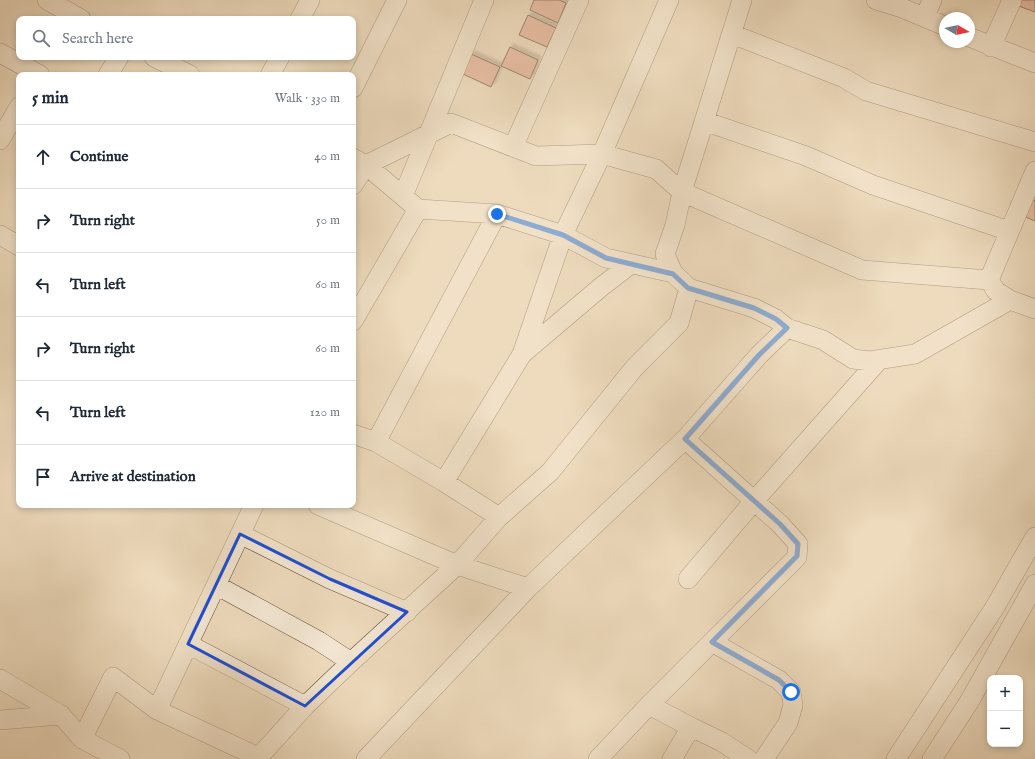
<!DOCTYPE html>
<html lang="en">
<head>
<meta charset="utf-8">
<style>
	:root { --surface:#fff; --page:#f2f2f3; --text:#1f2937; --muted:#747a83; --line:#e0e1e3 }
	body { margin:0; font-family:"IM FELL English",serif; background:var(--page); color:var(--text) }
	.controls { position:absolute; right:12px; bottom:12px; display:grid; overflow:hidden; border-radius:8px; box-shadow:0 2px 6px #0003 }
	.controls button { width:36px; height:36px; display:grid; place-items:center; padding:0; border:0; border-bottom:1px solid var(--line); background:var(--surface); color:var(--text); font:20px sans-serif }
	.compass { position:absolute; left:939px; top:12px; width:36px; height:36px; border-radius:50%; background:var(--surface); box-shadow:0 2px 6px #0003; rotate:99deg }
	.stop { position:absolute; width:12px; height:12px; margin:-9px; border:3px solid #1a73e8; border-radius:50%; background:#fff }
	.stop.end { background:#1a73e8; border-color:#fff; box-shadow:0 1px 4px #0008 }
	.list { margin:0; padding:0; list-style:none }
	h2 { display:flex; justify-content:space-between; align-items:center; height:52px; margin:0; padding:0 16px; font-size:17px }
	h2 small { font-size:13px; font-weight:400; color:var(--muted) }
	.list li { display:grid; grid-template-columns:26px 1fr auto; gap:12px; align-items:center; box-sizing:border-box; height:64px; padding:0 16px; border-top:1px solid var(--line) }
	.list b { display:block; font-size:15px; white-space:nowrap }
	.list em { font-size:13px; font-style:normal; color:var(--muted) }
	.icon { flex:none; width:22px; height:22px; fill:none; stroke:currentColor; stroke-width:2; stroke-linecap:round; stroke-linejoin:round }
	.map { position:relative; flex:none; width:1035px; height:759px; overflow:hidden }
	.search { position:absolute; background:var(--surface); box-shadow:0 2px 6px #0003; left:16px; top:16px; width:340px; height:44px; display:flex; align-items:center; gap:10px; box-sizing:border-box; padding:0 14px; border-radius:8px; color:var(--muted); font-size:15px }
	.panel { position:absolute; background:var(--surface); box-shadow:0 2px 6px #0003; left:16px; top:72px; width:340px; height:436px; border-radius:8px }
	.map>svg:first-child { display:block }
	.building { fill:#e4a18a; stroke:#392312; filter:url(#shadow) }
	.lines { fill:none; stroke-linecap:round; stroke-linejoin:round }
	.minor-casing { stroke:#66513d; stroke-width:20 }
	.minor { stroke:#f4e8d4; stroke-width:19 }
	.route { stroke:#1a73e8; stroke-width:5 }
	.marked { fill:none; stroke:#1d4ed8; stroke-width:3; stroke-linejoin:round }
</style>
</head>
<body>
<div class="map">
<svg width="1035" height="759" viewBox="0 0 1035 759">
	<defs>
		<filter id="shadow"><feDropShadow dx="3.5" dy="-3.5" stdDeviation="1" flood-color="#0004"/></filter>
	</defs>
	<rect width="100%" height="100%" fill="#eedbbd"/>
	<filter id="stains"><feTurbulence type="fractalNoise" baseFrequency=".005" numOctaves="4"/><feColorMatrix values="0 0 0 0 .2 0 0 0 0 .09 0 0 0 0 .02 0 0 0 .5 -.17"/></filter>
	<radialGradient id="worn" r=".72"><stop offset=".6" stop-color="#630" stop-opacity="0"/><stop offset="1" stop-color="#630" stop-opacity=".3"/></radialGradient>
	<path class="building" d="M534 0H559L566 3 558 23 530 10Z
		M1018 0H1035V12L1016 5Z
		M528 15 556 28 547 47 519 35Z
		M510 47 538 60 530 79 501 66Z
		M471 54 500 67 491 87 463 74Z
		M1029 198 1035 201V221L1023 216Z"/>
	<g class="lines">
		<g class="minor-casing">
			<path id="minor" d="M47 0 81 19
				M742 0 682 192 862 270 989 280
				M876 0 902 8 945 26
				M925 17 932 0
				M300 19 310 0
				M732 34 844 78 866 91 1035 142
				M969 37 1035 63
				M991 47 1012 0
				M0 53 40 75
				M154 57 190 75
				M108 75 119 57
				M270 75 280 57
				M353 88 397 0
				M704 121 806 156 873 185 1009 231
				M0 140 19 107
				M513 147 579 0
				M353 158 366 165 353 185
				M1035 171 989 280 996 291 1010 300 1035 309
				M403 196 484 0
				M418 209 497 214 563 235 606 258 673 273
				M497 214 376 442 444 482 499 517
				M0 235 19 246
				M353 321 418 209 366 165 451 123 536 156 602 154 656 169 682 192 675 225 665 254 673 273 689 288 754 308 776 319 787 328 759 355 685 439 528 588 366 759
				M787 328 823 340 853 359 870 361 915 354 1010 300
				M522 354 601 287 631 264
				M353 434 376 442
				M685 439 780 524 798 544 797 557 712 642 779 680 791 692 793 705 788 723 764 759
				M444 482 522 354 563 235 602 154 669 0
				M318 505 457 565 528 588
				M240 534 330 579 407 612
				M688 579 754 501 879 360
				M216 585 319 641 351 662
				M188 644 305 706 257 759
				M0 679 61 715 82 739
				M649 705 712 642
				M305 706 351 662 457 565 499 517 550 472 635 367 679 323 689 288
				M157 710 258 757
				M0 720 61 715
				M120 759 82 739 113 677 157 710 254 505
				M598 759 649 705 691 727
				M672 759 691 727 722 742 748 759
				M896 759 995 607 1035 537
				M932 759 969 702 1035 584"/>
		</g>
		<use href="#minor" class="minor"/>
	</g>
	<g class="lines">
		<path class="route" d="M497 214 563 235 606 258 673 274 688 288 754 308 776 319 787 328 759 355 685 439 780 524 798 544 797 556 712 642 779 680 791 692"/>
	</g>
	<path d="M0 0H1035V759H0ZM240 534 330 579 407 612 305 706 188 644Z" fill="#eedbbd" fill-opacity=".55" fill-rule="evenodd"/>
	<path class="marked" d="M240 534 330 579 407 612 305 706 188 644Z"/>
	<rect width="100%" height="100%" filter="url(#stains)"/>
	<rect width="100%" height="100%" fill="url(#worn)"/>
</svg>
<div class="controls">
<button>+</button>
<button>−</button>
</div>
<svg class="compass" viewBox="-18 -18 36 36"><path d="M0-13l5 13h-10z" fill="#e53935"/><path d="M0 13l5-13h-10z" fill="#747a83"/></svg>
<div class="stop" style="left:791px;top:692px"></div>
<div class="stop end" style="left:497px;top:214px"></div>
<div class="search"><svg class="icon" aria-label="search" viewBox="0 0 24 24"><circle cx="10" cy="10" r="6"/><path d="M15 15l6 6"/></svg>Search here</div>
<section class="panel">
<h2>5 min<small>Walk · 330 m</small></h2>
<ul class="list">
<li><svg class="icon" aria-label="ahead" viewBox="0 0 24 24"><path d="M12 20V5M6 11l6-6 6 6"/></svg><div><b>Continue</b></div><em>40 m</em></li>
<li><svg class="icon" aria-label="right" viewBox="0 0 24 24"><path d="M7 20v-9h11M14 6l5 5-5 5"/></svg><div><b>Turn right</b></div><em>50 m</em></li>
<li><svg class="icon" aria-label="left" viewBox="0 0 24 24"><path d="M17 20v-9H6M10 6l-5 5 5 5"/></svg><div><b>Turn left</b></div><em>60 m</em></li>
<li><svg class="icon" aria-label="right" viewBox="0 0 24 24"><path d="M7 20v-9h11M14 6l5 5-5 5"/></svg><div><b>Turn right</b></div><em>60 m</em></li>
<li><svg class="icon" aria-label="left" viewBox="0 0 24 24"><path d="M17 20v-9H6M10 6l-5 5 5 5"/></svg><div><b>Turn left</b></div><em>120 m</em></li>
<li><svg class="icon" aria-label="arrive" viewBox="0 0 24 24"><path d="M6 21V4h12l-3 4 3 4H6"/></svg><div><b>Arrive at destination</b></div></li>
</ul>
</section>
</div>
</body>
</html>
